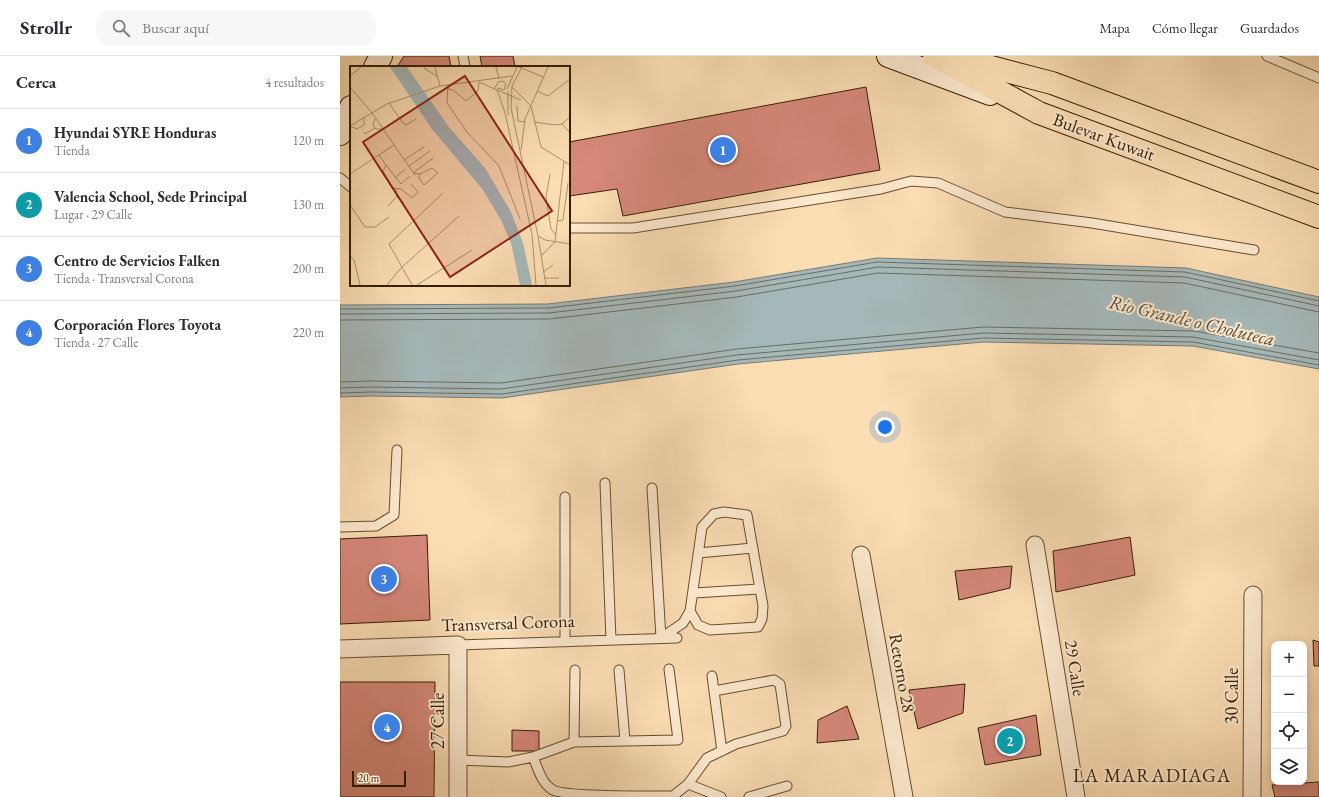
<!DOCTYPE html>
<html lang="es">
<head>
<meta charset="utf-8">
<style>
	:root { --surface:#fff; --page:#f7f7f7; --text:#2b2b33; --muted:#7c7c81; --line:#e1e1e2; --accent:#db2777 }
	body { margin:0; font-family:"EB Garamond",serif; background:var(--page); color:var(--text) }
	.controls { position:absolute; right:12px; bottom:12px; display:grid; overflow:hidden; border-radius:8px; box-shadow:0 2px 10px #0003 }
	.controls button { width:36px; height:36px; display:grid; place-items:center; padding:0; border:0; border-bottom:1px solid var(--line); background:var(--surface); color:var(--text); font:20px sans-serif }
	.scale { position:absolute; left:12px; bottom:10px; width:54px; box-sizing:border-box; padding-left:4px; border:2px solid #351f03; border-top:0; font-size:11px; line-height:14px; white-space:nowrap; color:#351f03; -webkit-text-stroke:3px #fce9ce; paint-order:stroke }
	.you { position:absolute; left:545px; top:371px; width:14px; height:14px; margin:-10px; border:3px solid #fff; border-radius:50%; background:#1a73e8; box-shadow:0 0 0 6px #1a73e833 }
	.badge { display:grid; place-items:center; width:26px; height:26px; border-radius:50%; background:var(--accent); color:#fff; font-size:13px; font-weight:700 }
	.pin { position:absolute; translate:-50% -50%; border:2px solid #fff; box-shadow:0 1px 4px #0006 }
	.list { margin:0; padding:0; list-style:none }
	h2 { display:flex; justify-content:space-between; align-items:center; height:52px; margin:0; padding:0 16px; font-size:17px }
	h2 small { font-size:13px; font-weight:400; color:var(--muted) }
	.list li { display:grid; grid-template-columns:26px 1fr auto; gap:12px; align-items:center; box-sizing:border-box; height:64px; padding:0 16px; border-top:1px solid var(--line) }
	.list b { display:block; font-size:15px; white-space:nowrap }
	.list p { margin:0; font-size:13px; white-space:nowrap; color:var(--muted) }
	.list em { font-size:13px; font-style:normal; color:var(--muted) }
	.icon { flex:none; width:22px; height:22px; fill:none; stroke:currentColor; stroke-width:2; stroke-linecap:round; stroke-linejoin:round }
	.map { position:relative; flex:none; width:979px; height:741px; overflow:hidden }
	header { display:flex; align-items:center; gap:24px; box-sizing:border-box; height:56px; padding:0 20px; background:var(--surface); border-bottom:1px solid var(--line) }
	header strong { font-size:19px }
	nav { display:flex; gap:22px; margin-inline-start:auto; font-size:14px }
	.search { width:280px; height:36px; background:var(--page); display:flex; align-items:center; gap:10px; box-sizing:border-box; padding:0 14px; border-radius:16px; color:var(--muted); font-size:15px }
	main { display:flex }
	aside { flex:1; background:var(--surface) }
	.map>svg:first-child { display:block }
	.water { fill:#a5b8b9; stroke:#787b70 }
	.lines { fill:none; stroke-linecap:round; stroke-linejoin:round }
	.shore { stroke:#6d6c5e; stroke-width:1 }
	.building { fill:#d6887a; stroke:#351f03 }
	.lane-casing { stroke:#664e2f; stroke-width:11 }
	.street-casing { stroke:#664e2f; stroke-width:19 }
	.secondary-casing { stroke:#351f03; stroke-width:24 }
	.primary-casing { stroke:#351f03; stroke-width:24 }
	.lane { stroke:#fce9ce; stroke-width:9 }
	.street { stroke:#fce9ce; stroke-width:17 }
	.secondary { stroke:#fce9ce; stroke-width:22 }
	.primary { stroke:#fbddb4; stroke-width:22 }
	.labels { text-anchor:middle; stroke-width:4; stroke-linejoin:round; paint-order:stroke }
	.street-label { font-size:18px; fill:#351f03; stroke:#fce9ce }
	.water-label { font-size:19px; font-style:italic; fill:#574d3a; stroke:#fce9ce }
	.neighbourhood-label { font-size:19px; letter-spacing:1px; fill:#351f03; stroke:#fce9ce }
	.inset-road { fill:none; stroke:#ac916d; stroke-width:1 }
	.view { fill:#8f2418; fill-opacity:0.15; stroke:#8f2418; stroke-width:2 }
	.inset-edge { fill:none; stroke:#351f03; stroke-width:2 }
</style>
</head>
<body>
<header>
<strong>Strollr</strong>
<div class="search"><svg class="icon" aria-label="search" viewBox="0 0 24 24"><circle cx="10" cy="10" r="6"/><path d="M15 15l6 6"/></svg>Buscar aquí</div>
<nav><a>Mapa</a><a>Cómo llegar</a><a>Guardados</a></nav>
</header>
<main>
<aside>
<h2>Cerca<small>4 resultados</small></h2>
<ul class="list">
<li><span class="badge" style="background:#3f7fe0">1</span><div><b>Hyundai SYRE Honduras</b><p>Tienda</p></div><em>120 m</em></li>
<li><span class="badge" style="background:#0f9aa8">2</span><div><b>Valencia School, Sede Principal</b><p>Lugar · 29 Calle</p></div><em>130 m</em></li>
<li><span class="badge" style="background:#3f7fe0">3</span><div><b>Centro de Servicios Falken</b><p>Tienda · Transversal Corona</p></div><em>200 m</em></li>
<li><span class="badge" style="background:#3f7fe0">4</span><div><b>Corporación Flores Toyota</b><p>Tienda · 27 Calle</p></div><em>220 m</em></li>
</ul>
</aside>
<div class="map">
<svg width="979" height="741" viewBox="0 0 979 741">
	<rect width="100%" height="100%" fill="#fbddb4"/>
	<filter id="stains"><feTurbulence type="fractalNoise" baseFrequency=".005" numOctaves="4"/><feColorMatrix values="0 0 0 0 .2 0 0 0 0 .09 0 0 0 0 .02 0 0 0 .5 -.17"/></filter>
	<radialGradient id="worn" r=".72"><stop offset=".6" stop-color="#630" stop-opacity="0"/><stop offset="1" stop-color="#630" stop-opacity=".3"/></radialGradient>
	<path class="water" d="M537 202 846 212 979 241V313L853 290 643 286 398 308 162 342 31 340 0 341V249L208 248 394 226Z"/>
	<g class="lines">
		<path class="shore" d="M0 253 209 252 395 230 537 206 845 216 979 245
			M0 258 209 257 396 235 538 211 845 221 979 250
			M0 264 209 263 397 241 538 217 844 227 979 256
			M0 326 31 325 161 327 397 293 643 271 854 275 979 297
			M0 332 31 331 161 333 397 299 643 277 853 281 979 304
			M0 337 31 336 162 338 398 304 643 282 853 286 979 309"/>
	</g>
	<path class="building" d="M64 0H109L111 11H57Z
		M140 0H173L175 11H142Z
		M526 31 540 114 283 160 277 133 229 140V86Z
		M87 479 90 564 0 568V483Z
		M790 481 795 519 716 536 713 495Z
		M672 510 670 532 619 544 615 515Z
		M973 584 979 586V610H974Z
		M0 626H95L94 741H0Z
		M625 628 623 657 578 673 569 634Z
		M507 650 519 683 477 687 478 664Z
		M696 659 701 699 645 709 638 672Z
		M172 674 199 675V695H172Z
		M979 726V741H935L932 729Z"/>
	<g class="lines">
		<g class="lane-casing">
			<path id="lane" d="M123 0 125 11
				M927 0 979 22
				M0 122 11 131
				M229 172H293L541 133 571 125 598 127 665 156 752 167 914 194
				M265 427 271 584
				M312 432 321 582 343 567 350 555 362 471 374 458 384 456 407 459 423 550 422 563 418 571 370 574 358 569 350 555
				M0 471 36 470 54 459 57 394
				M358 497 413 492
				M354 537 419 533
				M225 586V441
				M118 589 337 582
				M279 614 285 685
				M372 620 382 695
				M234 686 235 614
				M193 701 234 686 338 684 329 613
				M118 704 168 706 193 701C198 712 201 727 213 734 226 741 312 740 333 740L348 728 367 702 396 688 443 675 446 670 440 628 434 624 374 635
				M348 728 381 741
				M409 741 447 730"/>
		</g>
		<g class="street-casing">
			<path id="street" d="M695 489 736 741
				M521 499 564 741
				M0 593 118 589V741
				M912 741 913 539"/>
		</g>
		<g class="secondary-casing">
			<path id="secondary" d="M548 0 650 38
				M35 11 41 0
				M0 78 11 51"/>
		</g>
		<g class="primary-casing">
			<path id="primary" d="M594 0 699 57 979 161
				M613 1 712 27 979 126"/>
		</g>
		<use href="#lane" class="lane"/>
		<use href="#street" class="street"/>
		<use href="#secondary" class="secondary"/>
		<use href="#primary" class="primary"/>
	</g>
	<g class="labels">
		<g class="street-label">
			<text transform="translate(764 81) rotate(20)" y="6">Bulevar Kuwait</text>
			<text transform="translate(168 567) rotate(-2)" y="6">Transversal Corona</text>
			<text transform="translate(735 612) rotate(81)" y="6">29 Calle</text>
			<text transform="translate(562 617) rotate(80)" y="6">Retorno 28</text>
			<text transform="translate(892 640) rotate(-90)" y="6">30 Calle</text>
			<text transform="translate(98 665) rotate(-90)" y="6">27 Calle</text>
		</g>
		<g class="water-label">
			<text transform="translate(852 264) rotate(13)" y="7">Río Grande o Choluteca</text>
		</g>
		<g class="neighbourhood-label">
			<text x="812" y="726">LA MARADIAGA</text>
		</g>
	</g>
	<g transform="translate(10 10)">
		<rect width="220" height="220" fill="#fbddb4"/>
		<path d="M40 1H57L99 61 135 102 161 146 173 177 182 219H170L161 177 151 154 133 124 82 63Z" fill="#a5b8b9"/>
		<path class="inset-road" d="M85 1 90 20M146 1 149 13M169 1 193 11M172 1 162 20 161 42 188 170 196 219M74 2 88 11M0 10 11 1M129 16 147 24 155 47 182 168 186 219M98 18 97 37 117 66 149 100 170 153M0 21 22 47 65 109M162 21 181 40 191 81 220 99M98 23 103 24 116 35 128 25 129 16M144 23 148 16 153 15 156 18 154 24 147 22M157 23 167 1M147 24 171 34M158 25V49M187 25 198 30 220 13M39 37 53 57 56 59 66 53M167 40 168 55 174 56M25 52 23 59 26 63H33M184 56 206 59 212 58 220 51M212 58 220 67M0 60 7 63 14 59V51M0 60 37 38 90 20 162 10M14 66 15 68 25 62M171 84 175 53 198 1M29 89 36 99 33 105 43 122 51 123 62 132 68 126 61 118M54 94 74 81M36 99 51 118 60 110M59 100 80 85M0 108 44 79M70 108 69 112 74 119 88 107 82 102 70 108 63 107 83 92M200 108 196 131 201 163 206 169M46 111 55 103M46 123 47 131 54 137M0 139 15 161H25L39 151M38 140 47 130M207 155 213 154 218 117M188 170 195 174 220 178M205 176 214 95M0 189 4 194 10 219M191 190 205 176M193 206 203 199M194 212H209M37 219 51 202 109 150M62 219 39 178 93 127M67 219 122 184"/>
		<path class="view" d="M115 10 202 145 100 211 13 76Z"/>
		<rect width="220" height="220" class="inset-edge"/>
	</g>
	<rect width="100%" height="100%" filter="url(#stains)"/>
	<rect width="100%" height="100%" fill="url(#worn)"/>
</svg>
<div class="controls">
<button>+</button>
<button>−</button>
<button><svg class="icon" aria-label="locate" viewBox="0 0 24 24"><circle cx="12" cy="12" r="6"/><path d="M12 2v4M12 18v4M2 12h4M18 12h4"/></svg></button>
<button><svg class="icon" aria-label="layers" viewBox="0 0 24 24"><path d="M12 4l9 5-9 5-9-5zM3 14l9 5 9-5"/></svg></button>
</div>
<div class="scale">20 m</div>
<div class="you"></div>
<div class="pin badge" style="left:383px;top:94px;background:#3f7fe0">1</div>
<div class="pin badge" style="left:670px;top:685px;background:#0f9aa8">2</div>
<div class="pin badge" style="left:44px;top:523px;background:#3f7fe0">3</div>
<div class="pin badge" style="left:47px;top:671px;background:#3f7fe0">4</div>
</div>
</main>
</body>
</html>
